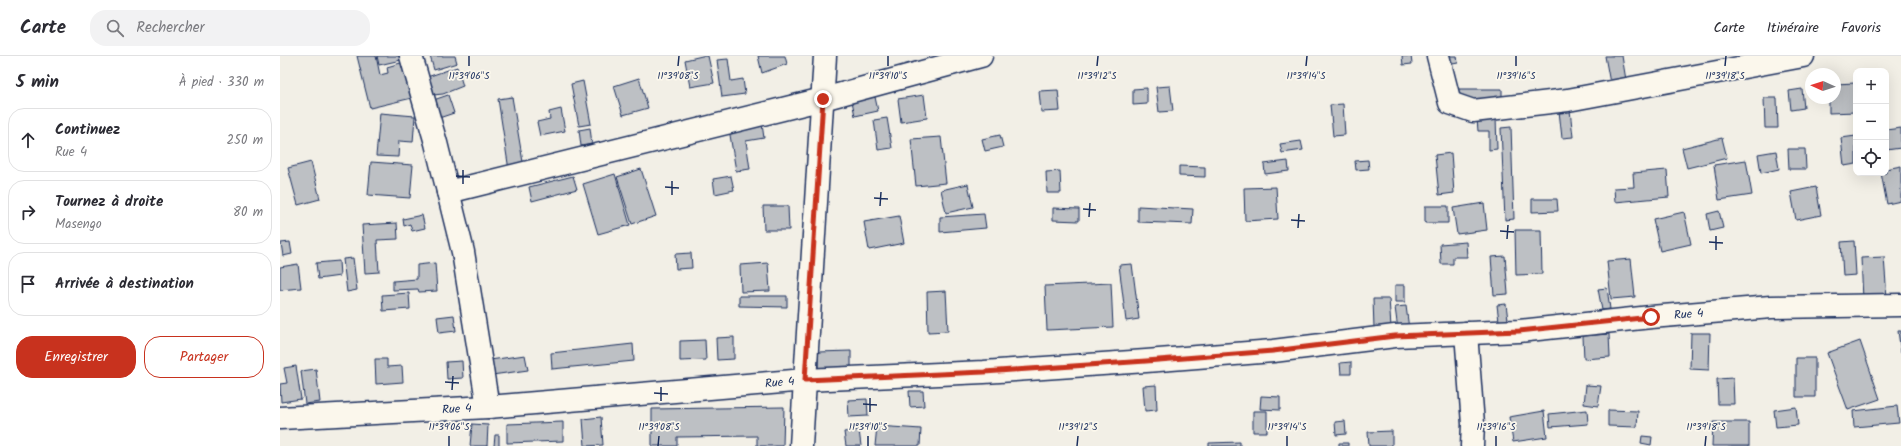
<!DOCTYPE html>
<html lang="fr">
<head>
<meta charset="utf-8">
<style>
	:root { --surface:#fff; --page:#f2f2f3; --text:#2b2b33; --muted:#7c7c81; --line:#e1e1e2; --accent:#c8321e }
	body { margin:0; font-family:Kalam,sans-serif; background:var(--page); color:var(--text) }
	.controls { position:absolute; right:12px; top:12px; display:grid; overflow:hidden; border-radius:8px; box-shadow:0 4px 16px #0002 }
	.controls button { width:36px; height:36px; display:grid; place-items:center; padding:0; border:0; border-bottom:1px solid var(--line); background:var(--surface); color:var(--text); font:20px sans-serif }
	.compass { position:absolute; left:1525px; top:12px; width:36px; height:36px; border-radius:50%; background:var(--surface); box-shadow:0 4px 16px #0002; rotate:273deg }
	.stop { position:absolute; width:12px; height:12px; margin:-9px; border:3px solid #c8321e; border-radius:50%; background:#fff }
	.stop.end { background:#c8321e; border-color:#fff; box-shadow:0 1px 4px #0008 }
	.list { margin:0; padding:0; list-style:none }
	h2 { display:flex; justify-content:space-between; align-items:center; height:52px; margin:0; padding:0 16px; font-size:17px }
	h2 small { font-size:13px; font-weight:400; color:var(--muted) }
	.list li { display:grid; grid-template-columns:26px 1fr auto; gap:12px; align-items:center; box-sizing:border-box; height:64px; margin:0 8px 8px; padding:0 8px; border:1px solid var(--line); border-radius:16px }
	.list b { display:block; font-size:15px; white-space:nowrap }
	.list p { margin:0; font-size:13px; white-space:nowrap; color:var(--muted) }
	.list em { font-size:13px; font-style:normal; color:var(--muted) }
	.actions { display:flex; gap:8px; padding:12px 16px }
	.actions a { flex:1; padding:9px 0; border:1px solid var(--accent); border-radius:16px; text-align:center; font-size:14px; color:var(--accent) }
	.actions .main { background:var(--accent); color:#fff }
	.icon { flex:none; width:22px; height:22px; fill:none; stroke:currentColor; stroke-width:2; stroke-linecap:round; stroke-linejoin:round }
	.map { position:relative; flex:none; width:1621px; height:390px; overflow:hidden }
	header { display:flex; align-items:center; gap:24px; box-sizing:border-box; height:56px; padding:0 20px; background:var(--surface); border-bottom:1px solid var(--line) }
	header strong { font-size:19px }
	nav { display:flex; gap:22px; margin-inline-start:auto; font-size:14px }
	.search { width:280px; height:36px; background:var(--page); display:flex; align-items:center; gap:10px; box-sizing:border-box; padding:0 14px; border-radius:16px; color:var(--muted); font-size:15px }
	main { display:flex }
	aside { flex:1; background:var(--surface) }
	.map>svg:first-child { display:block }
	.building { fill:#bdc0c4; stroke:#1b2f5e }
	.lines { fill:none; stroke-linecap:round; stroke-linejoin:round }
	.minor-casing { stroke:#1b2f5e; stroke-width:25 }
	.minor { stroke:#fbf7ec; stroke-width:22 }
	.route { stroke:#c8321e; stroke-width:5 }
	.ticks { fill:none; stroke:#1b2f5e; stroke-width:1.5 }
	.labels { text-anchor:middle; stroke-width:3.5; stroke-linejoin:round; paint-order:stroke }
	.street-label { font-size:12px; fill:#1b2f5e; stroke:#fbf7ec }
	.ticks-label { font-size:10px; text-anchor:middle; fill:#1b2f5e; stroke:#fbf7ec; stroke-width:3.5; stroke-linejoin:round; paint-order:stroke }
</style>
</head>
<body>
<header>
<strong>Carte</strong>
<div class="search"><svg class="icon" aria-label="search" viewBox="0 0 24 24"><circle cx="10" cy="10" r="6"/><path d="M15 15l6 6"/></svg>Rechercher</div>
<nav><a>Carte</a><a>Itinéraire</a><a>Favoris</a></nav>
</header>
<main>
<aside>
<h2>5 min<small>À pied · 330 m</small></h2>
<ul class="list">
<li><svg class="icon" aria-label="ahead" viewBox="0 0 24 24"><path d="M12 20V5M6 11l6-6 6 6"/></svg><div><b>Continuez</b><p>Rue 4</p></div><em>250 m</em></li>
<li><svg class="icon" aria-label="right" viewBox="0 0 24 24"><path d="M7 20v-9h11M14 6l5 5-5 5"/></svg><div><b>Tournez à droite</b><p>Masengo</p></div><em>80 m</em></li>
<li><svg class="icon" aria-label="arrive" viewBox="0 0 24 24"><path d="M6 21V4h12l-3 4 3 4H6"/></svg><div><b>Arrivée à destination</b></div></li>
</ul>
<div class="actions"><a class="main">Enregistrer</a><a>Partager</a></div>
</aside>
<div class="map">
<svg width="1621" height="390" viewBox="0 0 1621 390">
	<rect width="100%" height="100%" fill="#f2efe6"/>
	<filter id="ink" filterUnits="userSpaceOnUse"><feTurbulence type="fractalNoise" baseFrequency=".025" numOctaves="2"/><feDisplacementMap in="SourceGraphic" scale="8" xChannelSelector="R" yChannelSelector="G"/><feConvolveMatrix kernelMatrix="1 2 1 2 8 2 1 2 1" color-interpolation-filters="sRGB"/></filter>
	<g filter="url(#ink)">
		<path class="building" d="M77 0H96L100 19 108 17 107 11 124 6 132 42 90 52Z
			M97 0H120L121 4 99 9Z
			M150 0H175L177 7 154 14Z
			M422 0H428L434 27 410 31 405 4Z
			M478 0H505L507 8 482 17Z
			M1122 0H1131L1132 8 1123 9Z
			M1166 0H1177L1178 7 1167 9Z
			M1325 0H1342L1346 24 1330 27Z
			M448 3 451 25 463 23 465 38 442 41 437 4Z
			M177 11 183 30 163 38 153 39 147 21Z
			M359 22 368 52 343 59 334 30Z
			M303 25 311 68 299 70 291 28Z
			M1575 27 1576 56 1549 57V42H1555V28Z
			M890 30 893 55 879 56 876 31Z
			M867 32V48L853 49V33Z
			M1173 33H1222V47H1173Z
			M1522 33 1524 52 1511 54 1509 35Z
			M778 34 780 55 761 56 759 35Z
			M168 39 174 57 153 64 148 46Z
			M644 39 647 62 621 66 618 43Z
			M232 41 244 112 229 114 218 43Z
			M595 41 598 55 575 60 572 45Z
			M1484 42H1497L1498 72H1485Z
			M1063 48 1065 79 1053 80 1050 49Z
			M281 53 285 75 260 80 257 66 270 63 269 56Z
			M1290 54 1293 81 1282 82 1279 55Z
			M100 57 135 60 133 86 119 85 118 101 96 100Z
			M607 62 612 92 598 94 594 64Z
			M1216 62 1217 93 1209 94V75H1198L1197 63Z
			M482 68 484 82 466 85 470 113 456 115 449 73Z
			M1231 71 1234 163 1225 164 1221 72Z
			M310 72 312 88 301 90 299 74Z
			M1621 72V92L1606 94V74Z
			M720 79 723 91 705 95 702 83Z
			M1576 80V108L1564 110 1561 82Z
			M661 81 666 127 636 130 631 83Z
			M1442 82 1447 102 1407 112 1402 92Z
			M1021 85 1023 94 1002 97 1000 88Z
			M1508 93H1525L1526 113H1509Z
			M1496 95 1499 113 1481 117 1478 98Z
			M1171 97 1174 137 1159 139 1155 99Z
			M1088 104 1089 113 1076 114 1075 105Z
			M1466 104 1472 139 1439 144 1434 109Z
			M1008 105 1009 115 985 118 984 108Z
			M31 106 40 143 18 149 8 112Z
			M91 106 133 109 130 142 88 139Z
			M899 110 925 111V121L899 120Z
			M1621 110V145L1607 148 1601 117H1606V113Z
			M361 113 376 160 352 168 337 121Z
			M1387 114 1389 141 1335 146 1334 132 1354 131 1353 117Z
			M780 115 781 137H767L766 116Z
			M335 118 350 169 318 178 303 128Z
			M293 120 297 133 252 145 249 131Z
			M451 120 454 134 435 138 433 123Z
			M688 128 693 151 666 157 661 134Z
			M996 131 998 163 965 165 964 132Z
			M1536 131 1541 159 1516 164 1511 136Z
			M1252 143H1277L1278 155 1252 156Z
			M1204 147 1207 174 1177 178 1173 152Z
			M483 150H508L509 174H484Z
			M858 150 913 153 912 168 858 166Z
			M1145 150H1168V167H1145Z
			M773 152 799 153V165L773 164Z
			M1439 155 1443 172 1430 175 1427 158Z
			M1404 156 1411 188 1380 195 1373 163Z
			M704 158 706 172 660 176V161Z
			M142 159 145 172 132 175 130 168 124 170 123 163Z
			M619 160 624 187 589 194 584 166Z
			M117 167 118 183 97 184 99 216 85 217 82 169Z
			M1235 174H1261L1262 218 1236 219Z
			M1574 185 1576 219 1563 220 1561 186Z
			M10 186 12 198 3 200 1 187Z
			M1186 186 1187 201H1173V208H1161L1160 188Z
			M411 197 412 212 396 213 395 198Z
			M1225 200 1228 238 1214 239 1211 201Z
			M1604 201 1607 242 1583 243 1581 202Z
			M73 202 77 234 67 236 63 203Z
			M1351 203 1355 241 1331 243 1327 205Z
			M59 205 60 220 38 223 36 207Z
			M155 207 157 235 139 236 138 233 113 234V225L137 223V209Z
			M488 207 490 235 461 236 460 209Z
			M18 208 21 232 0 234V211Z
			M852 208 859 263 846 265 839 209Z
			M831 227 833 271 767 274 765 230Z
			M1115 229H1125V246H1115Z
			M1327 232 1330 253 1322 254 1318 233Z
			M666 235 668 275 648 276 647 236Z
			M129 237 130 253 103 255 102 239Z
			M459 240H507V251L459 250Z
			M1093 243H1109L1111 271 1094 272Z
			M1226 248 1228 264 1219 265 1217 249Z
			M1126 250 1129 273 1118 274 1115 251Z
			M174 259 176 275 159 277 157 261Z
			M1618 275H1621V297Z
			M1411 277H1430L1429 314 1410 313Z
			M1329 278 1330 301 1304 303 1303 280Z
			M454 281V303L437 304 436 282Z
			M425 284 426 304 400 305V285Z
			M1580 285 1600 343 1568 354 1547 297Z
			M353 288 354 305 272 313 271 297Z
			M571 295V311L538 312V296Z
			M245 299 248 314 212 319 210 304Z
			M1516 302H1535V341H1516Z
			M95 303H107V311L122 310 123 326 96 328Z
			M182 305 183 322 167 323 166 306Z
			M1071 306V318H1061L1060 307Z
			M16 310 21 343 1 346 0 328 7 327 4 312Z
			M36 313 40 346 25 348 21 315Z
			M1453 322 1454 348H1438L1437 323Z
			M876 329 877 354 865 355 863 330Z
			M1306 329 1321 330 1318 350 1304 348Z
			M629 335H643L644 350 630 351Z
			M981 340 1000 341V354L980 353Z
			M587 343 588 360 569 361 568 344Z
			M1617 350 1619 367 1574 371 1573 355Z
			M504 351 503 390H477V380L397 381V390H372V353Z
			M1516 351 1518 369 1496 371 1494 354Z
			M1307 354 1308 368 1270 371 1269 358Z
			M1328 354 1358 355 1357 371 1328 370Z
			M973 355H987V376H973Z
			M1264 355 1267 381 1233 386 1229 361Z
			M321 361 323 389 305 390 303 363Z
			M1065 365 1066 378 1056 379 1055 366Z
			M283 366V385L227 387V368Z
			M1433 366H1469V390H1432Z
			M192 368 208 369 207 390H190Z
			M597 370 641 373 640 390H595Z
			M579 374 581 390H566L564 376Z
			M1112 375V390H1089L1088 376Z
			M215 379H219V390H214Z
			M1362 380 1372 381 1371 389 1361 387Z
			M960 386V390H929V387Z
			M1059 387H1068V390H1059Z"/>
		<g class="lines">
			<g class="minor-casing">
				<g id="minor">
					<path d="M131 0 156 87 183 196 208 351"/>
					<path d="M1158 0 1170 47 1193 55 1288 44 1523 0"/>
					<path d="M168 136 543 43 701 0"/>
					<path d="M1186 277 1193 368 1192 390"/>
					<path id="s1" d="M0 362 208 351 525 324 704 316 866 305 993 295 1115 280 1239 275 1371 261 1491 251 1621 249"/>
					<path d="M521 390 545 0"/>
				</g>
			</g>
			<use href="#minor" class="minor"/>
		</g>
	</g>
	<g class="lines" filter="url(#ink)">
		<path class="route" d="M543 43 525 324 704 316 866 305 993 295 1115 280 1239 275 1371 261"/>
	</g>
	<path class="ticks" d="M189 10V0M398 10 399 0M608 10V0M817 10 818 0M1026 10 1027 0M1236 10V0M1445 10 1446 0M176 120 190 121M183 128V114M385 131 399 132M392 139V125M594 142 608 143M600 150 601 136M803 153 816 154M809 161 810 147M1011 164 1025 165M1018 172 1019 158M1220 175 1234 176M1227 183 1228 169M1429 186 1443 187M1436 194V180M165 326 179 327M172 334 173 320M374 337 388 338M381 345V331M583 348 597 349M590 356V342M169 390V380M378 390 379 380M588 390V380M797 390 798 380M1007 390V380M1216 390V380M1425 390 1426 380"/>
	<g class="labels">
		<g class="street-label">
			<text dy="4" stroke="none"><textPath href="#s1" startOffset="1413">Rue 4</textPath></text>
			<text dy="4" stroke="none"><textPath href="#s1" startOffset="501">Rue 4</textPath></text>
			<text dy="4" stroke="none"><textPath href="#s1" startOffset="177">Rue 4</textPath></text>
		</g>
	</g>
	<g class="ticks-label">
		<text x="189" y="23">11°39'06"S</text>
		<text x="398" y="23">11°39'08"S</text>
		<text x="608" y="23">11°39'10"S</text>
		<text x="817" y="23">11°39'12"S</text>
		<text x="1026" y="23">11°39'14"S</text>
		<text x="1236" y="23">11°39'16"S</text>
		<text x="1445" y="23">11°39'18"S</text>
		<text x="169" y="374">11°39'06"S</text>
		<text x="379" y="374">11°39'08"S</text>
		<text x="588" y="374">11°39'10"S</text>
		<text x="798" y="374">11°39'12"S</text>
		<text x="1007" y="374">11°39'14"S</text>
		<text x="1216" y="374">11°39'16"S</text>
		<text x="1426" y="374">11°39'18"S</text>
	</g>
</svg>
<div class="controls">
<button>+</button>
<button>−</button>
<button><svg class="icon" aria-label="locate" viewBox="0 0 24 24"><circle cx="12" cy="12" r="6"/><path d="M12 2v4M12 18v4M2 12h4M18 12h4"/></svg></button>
</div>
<svg class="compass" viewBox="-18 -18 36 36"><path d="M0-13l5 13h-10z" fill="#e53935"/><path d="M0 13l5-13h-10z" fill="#7c7c81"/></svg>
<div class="stop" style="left:1371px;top:261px"></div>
<div class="stop end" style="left:543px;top:43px"></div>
</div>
</main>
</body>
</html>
